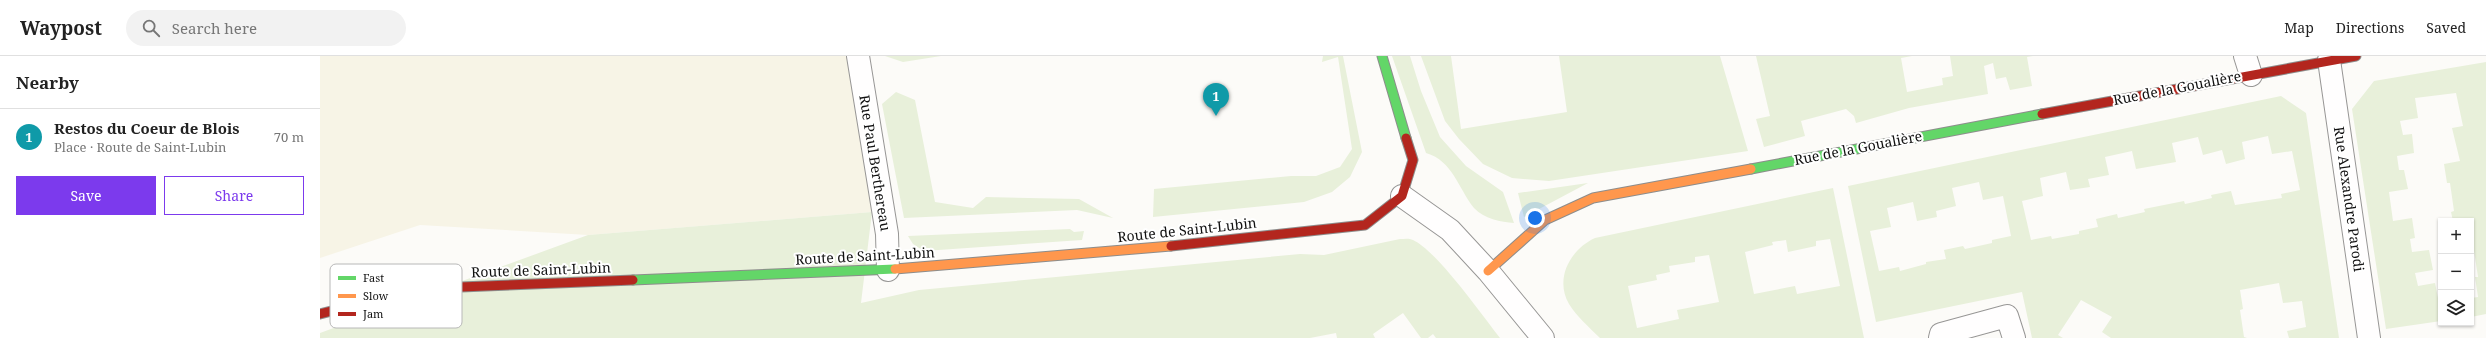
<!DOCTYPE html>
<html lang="en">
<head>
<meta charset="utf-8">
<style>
	:root { --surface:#fff; --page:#f2f2f2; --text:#222; --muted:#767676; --line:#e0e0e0; --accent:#7c3aed }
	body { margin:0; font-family:"Noto Serif",serif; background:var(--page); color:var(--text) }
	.controls { position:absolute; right:12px; bottom:12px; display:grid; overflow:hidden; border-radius:0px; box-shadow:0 1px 3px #0004 }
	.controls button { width:36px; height:36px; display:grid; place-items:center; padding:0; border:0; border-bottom:1px solid var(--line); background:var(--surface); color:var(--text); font:20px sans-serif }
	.you { position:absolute; left:1215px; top:162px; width:14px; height:14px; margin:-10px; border:3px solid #fff; border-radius:50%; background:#1a73e8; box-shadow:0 0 0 6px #1a73e833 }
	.badge { display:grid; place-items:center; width:26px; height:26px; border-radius:50%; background:var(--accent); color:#fff; font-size:13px; font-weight:700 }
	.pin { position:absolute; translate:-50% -33px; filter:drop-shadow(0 1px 2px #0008) }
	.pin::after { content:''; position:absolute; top:21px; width:14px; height:12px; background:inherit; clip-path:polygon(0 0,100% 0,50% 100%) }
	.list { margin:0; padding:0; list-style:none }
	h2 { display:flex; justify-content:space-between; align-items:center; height:52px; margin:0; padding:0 16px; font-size:17px }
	h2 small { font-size:13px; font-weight:400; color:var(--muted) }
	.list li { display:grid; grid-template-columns:26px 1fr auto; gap:12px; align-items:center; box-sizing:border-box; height:56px; padding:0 16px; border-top:1px solid var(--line) }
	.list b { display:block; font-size:15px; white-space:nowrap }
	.list p { margin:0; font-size:13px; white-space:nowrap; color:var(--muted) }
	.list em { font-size:13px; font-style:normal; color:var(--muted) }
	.actions { display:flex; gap:8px; padding:12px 16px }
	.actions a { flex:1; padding:9px 0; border:1px solid var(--accent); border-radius:0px; text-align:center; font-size:14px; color:var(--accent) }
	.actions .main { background:var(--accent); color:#fff }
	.icon { flex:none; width:22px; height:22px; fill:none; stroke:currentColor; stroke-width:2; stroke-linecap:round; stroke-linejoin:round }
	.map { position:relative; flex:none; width:2166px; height:282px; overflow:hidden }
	header { display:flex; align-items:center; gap:24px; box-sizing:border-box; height:56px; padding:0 20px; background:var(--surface); border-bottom:1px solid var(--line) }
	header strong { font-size:19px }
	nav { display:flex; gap:22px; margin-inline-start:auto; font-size:14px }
	.search { width:280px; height:36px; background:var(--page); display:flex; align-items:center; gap:10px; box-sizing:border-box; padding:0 14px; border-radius:22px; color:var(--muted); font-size:15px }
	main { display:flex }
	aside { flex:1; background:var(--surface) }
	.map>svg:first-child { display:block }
	.farmland { fill:#f7f4e6 }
	.green { fill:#e8f0da; fill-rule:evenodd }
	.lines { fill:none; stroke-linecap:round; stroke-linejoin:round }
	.street-casing { stroke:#979695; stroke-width:24 }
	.fast-casing { stroke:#8d8d8c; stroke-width:11 }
	.slow-casing { stroke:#8d8d8c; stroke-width:11 }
	.jam-casing { stroke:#8d8d8c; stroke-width:11 }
	.street { stroke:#fffefe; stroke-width:22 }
	.fast { stroke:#63d668; stroke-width:9 }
	.slow { stroke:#ff974d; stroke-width:9 }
	.jam { stroke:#b3261e; stroke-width:9 }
	.labels { text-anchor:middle; stroke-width:4; stroke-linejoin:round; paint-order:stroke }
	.street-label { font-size:14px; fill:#111; stroke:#fff }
	.key { fill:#fff; stroke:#b8b8b8; stroke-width:1 }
	.key-label { font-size:11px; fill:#111 }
</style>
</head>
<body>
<header>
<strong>Waypost</strong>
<div class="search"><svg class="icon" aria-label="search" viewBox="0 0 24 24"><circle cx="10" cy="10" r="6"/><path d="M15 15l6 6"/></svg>Search here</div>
<nav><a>Map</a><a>Directions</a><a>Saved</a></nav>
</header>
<main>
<aside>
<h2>Nearby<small></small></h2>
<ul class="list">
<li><span class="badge" style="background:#0f9aa8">1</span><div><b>Restos du Coeur de Blois</b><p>Place · Route de Saint-Lubin</p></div><em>70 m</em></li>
</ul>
<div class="actions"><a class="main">Save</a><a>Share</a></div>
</aside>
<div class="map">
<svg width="2166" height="282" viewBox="0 0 2166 282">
	<rect width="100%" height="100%" fill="#fcfbf8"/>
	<path class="farmland" d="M0 0H534L552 156 268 179 100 169 0 202Z"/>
	<path class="green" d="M565 0H621L583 6Z
		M1003 0H1023L1042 96 1030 121 1012 136 984 146 833 161 834 133 971 120H996L1020 111 1032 93 1018 1 1002 6Z
		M1072 0H1090L1101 35 1120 81 1146 110 1183 136 1194 167C1181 166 1164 163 1154 152 1138 132 1133 105 1106 97Z
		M1101 0H1131L1141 73 1247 56 1239 0H1400L1428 95 1229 125 1192 122 1163 108 1139 83 1125 65Z
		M1436 0H1592L1581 2 1587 36 1623 29 1622 22 1633 20 1630 0H1713L1707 1 1712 30 1690 34 1686 21 1676 23 1673 7 1664 10 1668 38 1589 52 1536 67 1534 60 1526 53 1481 65 1485 80 1444 91 1436 63 1450 60Z
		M2166 6V258L2151 261V242L2158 241 2155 221H2158L2153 188H2151V165H2133L2131 156 2134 155 2130 127H2127L2124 108 2140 105 2132 72 2143 70 2136 37 2095 42 2098 62 2080 65 2083 79 2092 78 2094 97 2077 100 2079 114H2084L2088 133 2069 136 2073 165 2092 162 2095 182 2090 183 2092 196 2109 194 2113 214 2095 217 2098 230 2115 227 2119 247H2121V265L2066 273 2032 53 2054 25Z
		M576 36 595 44 615 146 653 152 666 141 759 143 793 162 757 154 584 162 562 48Z
		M1961 40 1986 57 2019 282H1969L1967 275 1986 271 1982 245 1963 247 1959 227 1920 234 1923 253 1920 254 1924 281 1927 282H1791L1782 276 1792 261 1761 244 1738 279 1743 282H1712L1702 236 1556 266 1528 130ZM1948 80 1952 98 1972 95 1980 134 1961 138 1962 142 1915 149 1911 135 1891 139 1892 142 1865 148 1864 145 1824 153 1825 156 1798 162 1797 158 1776 163 1778 171 1759 175V178L1732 183 1731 180 1711 184 1702 145 1723 140 1720 122 1746 116 1750 134 1770 131 1768 123 1789 119 1785 101 1812 95 1816 113 1856 106 1852 87 1878 81 1883 99 1902 94 1906 108 1925 103 1922 86ZM1659 126 1663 144 1683 140 1691 180 1672 184V187L1645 193 1643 190 1624 194 1626 203 1606 206V208L1580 215 1579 211 1559 215 1550 175 1571 171 1567 152 1593 146 1597 165 1617 161 1616 155 1636 150 1632 132Z
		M1268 127 1204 161 1198 137Z
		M1513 132 1544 282H1280C1269 271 1257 261 1249 248 1234 222 1251 193 1275 182ZM1466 184 1468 196 1496 190V185L1510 183 1520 230 1477 238 1475 230 1434 238 1425 196 1453 189 1452 186ZM1389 199 1399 246 1357 254 1359 263 1317 272 1308 230 1337 224 1336 219 1350 216 1349 210 1375 206V201Z
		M552 156 541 247 599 234 980 198 1004 199 1080 183C1084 183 1089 182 1093 184 1117 195 1162 259 1180 282H1116L1113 278 1108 282H1101L1083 257 1053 278 1055 282H1017L1016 277 990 282H0V277L268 179Z
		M750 173 754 176 764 175 762 184 604 195 593 188 588 180Z"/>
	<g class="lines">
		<g class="street-casing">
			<path id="street" d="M538 0 567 178 568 214
				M1925 0 1931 19
				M2009 4 2049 282
				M1082 140 1130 174 1168 215 1223 282
				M1620 282 1621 278 1687 260 1694 282"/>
		</g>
		<g class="fast-casing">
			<path id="fast" d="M1062 0 1086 82
				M1431 113 1722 58
				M313 224 575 213"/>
		</g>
		<g class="slow-casing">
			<path id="slow" d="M575 213 851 190
				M1168 215 1225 164 1273 142 1431 113"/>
		</g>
		<g class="jam-casing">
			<path id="jam" d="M1722 58 2036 0
				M851 190 1045 169 1082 140 1093 104 1086 82
				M0 258 43 247 141 231 313 224"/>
		</g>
		<use href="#street" class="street"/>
		<use href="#fast" class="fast"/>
		<use href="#slow" class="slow"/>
		<use href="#jam" class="jam"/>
	</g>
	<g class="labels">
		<g class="street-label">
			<text transform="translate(1857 32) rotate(-11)" y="5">Rue de la Goualière</text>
			<text transform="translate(1538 92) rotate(-11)" y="5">Rue de la Goualière</text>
			<text transform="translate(555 107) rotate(81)" y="5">Rue Paul Berthereau</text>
			<text transform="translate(2029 143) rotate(82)" y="5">Rue Alexandre Parodi</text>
			<text transform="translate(867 174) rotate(-6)" y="5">Route de Saint-Lubin</text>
			<text transform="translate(545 200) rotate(-3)" y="5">Route de Saint-Lubin</text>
			<text transform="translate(221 214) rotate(-2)" y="5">Route de Saint-Lubin</text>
		</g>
	</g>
	<rect x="10" y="208" width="132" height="64" rx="6" class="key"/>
	<rect x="18" y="220" width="18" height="4" fill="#63d668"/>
	<rect x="18" y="238" width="18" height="4" fill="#ff974d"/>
	<rect x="18" y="256" width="18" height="4" fill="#b3261e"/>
	<g class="key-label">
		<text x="43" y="226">Fast</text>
		<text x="43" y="244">Slow</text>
		<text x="43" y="262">Jam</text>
	</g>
</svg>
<div class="controls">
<button>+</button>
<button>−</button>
<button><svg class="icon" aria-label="layers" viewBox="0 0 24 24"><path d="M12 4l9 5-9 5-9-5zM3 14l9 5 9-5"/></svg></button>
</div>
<div class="you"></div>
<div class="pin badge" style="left:896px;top:60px;background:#0f9aa8">1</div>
</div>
</main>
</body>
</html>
